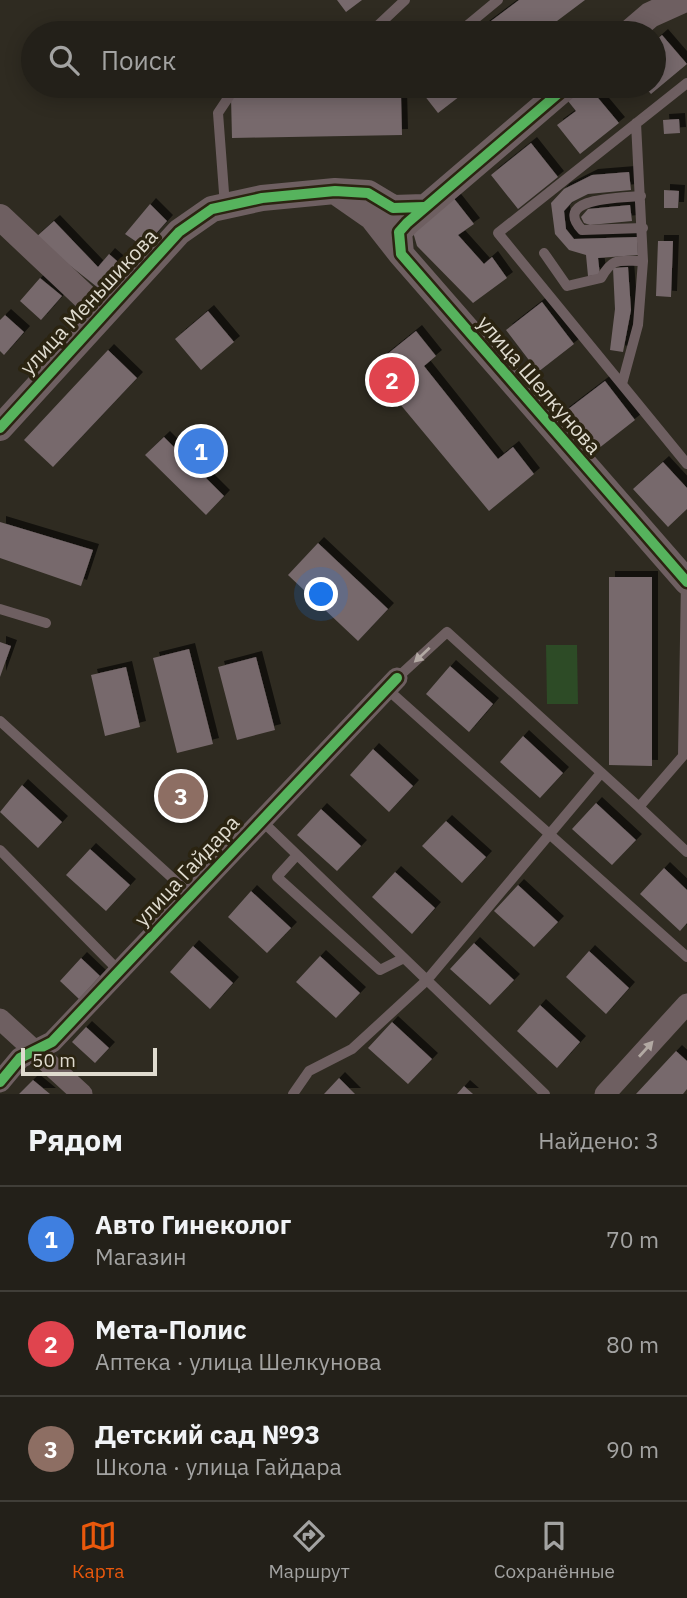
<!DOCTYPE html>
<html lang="ru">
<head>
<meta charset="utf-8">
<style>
	:root { --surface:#232019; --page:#2b2822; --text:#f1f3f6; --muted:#a3a3a2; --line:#403e38; --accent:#ea580c }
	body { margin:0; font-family:"IBM Plex Sans",sans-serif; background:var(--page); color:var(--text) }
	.scale { position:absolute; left:21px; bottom:18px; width:136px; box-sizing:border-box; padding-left:7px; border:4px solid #dfdbcf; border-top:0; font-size:19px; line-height:24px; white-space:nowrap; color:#dfdbcf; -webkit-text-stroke:5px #2b2411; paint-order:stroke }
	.you { position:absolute; left:322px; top:595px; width:24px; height:24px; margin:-18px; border:5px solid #fff; border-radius:50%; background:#1a73e8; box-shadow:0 0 0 10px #1a73e833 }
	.badge { display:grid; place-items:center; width:46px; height:46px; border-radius:50%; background:var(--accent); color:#fff; font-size:23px; font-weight:700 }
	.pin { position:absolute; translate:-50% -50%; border:4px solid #fff; box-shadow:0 2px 7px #0006 }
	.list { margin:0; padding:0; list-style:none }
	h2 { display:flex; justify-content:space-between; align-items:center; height:91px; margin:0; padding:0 28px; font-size:30px }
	h2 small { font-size:23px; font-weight:400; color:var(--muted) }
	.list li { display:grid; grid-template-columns:46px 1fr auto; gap:21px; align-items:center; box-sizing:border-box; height:105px; padding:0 28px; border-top:2px solid var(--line) }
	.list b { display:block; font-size:26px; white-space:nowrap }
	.list p { margin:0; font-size:23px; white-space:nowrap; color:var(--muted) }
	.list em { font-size:23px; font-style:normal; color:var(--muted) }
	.icon { flex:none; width:38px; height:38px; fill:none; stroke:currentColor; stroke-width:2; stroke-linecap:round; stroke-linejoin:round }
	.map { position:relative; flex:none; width:687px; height:1094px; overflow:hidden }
	.search { position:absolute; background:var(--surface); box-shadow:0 4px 18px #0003; left:21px; right:21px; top:21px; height:77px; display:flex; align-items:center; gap:18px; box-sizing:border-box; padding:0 24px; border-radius:38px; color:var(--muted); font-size:26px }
	.sheet { height:406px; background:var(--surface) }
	nav { display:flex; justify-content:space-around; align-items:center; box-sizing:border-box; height:98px; border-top:2px solid var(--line); background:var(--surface); font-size:19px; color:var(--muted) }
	nav a { display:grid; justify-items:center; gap:4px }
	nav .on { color:var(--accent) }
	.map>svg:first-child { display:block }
	.green { fill:#2d4b26 }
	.building { fill:#77696c; filter:url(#shadow) }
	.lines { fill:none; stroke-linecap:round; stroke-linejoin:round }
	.service { stroke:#6e5f61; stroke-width:10 }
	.minor { stroke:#6e5f61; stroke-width:21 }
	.tertiary { stroke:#6e5f61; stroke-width:26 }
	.cycleway-casing { stroke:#2b2411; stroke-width:15 }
	.cycleway { stroke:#56b35d; stroke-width:10 }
	.oneway { fill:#b2a9a3 }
	.labels { text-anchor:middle; stroke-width:7; stroke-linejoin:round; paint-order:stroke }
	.street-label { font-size:21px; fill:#dfdbcf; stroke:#2b2411 }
</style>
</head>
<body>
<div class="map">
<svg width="687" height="1094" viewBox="0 0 687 1094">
	<defs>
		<filter id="shadow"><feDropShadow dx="6" dy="-6" stdDeviation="0" flood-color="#0009"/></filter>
	</defs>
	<rect width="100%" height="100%" fill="#2f2b21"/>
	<path class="green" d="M546 645H577L578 704H547Z"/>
	<path class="building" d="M337 0H362L346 12Z
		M519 0H585L541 33H475Z
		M662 35 687 64 651 94 644 86H654V42Z
		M417 86H473L438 113Z
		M588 86 619 123 580 154 557 125 576 111 568 101Z
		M401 95 402 135 232 138 231 97Z
		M679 119 680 133 664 134 663 120Z
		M531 143 558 177 518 209 491 175Z
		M629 172 631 190 588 194 572 202 564 211 566 229 574 239 637 237 638 255 598 258 600 275 588 276 586 255 569 250 555 234 551 203 564 189 592 175Z
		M664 190 679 191 678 208H664Z
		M452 196 474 224 458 235 484 264 492 257 507 278 473 303 417 246 413 232Z
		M150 204 167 221 144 247 125 234Z
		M630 205 632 221 590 225 584 223 581 217 588 209Z
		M54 221 98 267 109 254 124 267 106 294 35 238Z
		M658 241H673L671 297 656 296Z
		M628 267 631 310 623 352 610 350 615 309 613 268Z
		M40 278 62 296 41 320 20 301Z
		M542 302 574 344 538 372 506 330Z
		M208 311 234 342 201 370 175 339Z
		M5 315 24 332 4 355 0 351V320Z
		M416 331 436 356 424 366 498 459 513 447 534 474 489 511 370 368Z
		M108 350 137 378 53 467 24 440Z
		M605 381 635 420 594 452 563 413Z
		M196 435 217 455 200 472 224 496 206 515 145 455 164 437 179 452Z
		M663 462 687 488V509L668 527 633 489Z
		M0 522 93 550 81 586 0 558Z
		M318 543 388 609 358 641 288 575Z
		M609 577H652V766L609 765Z
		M0 642 11 646 0 677Z
		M189 649 213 744 177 753 153 658Z
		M256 657 275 730 237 740 218 667Z
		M450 666 493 704 469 732 426 694Z
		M126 667 140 727 105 736 91 675Z
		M523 736 563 773 540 798 500 762Z
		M373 749 413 786 389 812 350 775Z
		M22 785 62 822 38 848 0 812Z
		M596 803 636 840 612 865 572 829Z
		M321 809 361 846 337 871 297 835Z
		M446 821 486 857 462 883 422 846Z
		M90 849 130 885 106 911 66 875Z
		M664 868 687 890V923L680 931 640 894Z
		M395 872 435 908 412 934 372 897Z
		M518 885 558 922 534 947 494 911Z
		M251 891 291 928 267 953 228 917Z
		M474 943 514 980 490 1005 450 969Z
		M193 946 233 983 210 1009 170 972Z
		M589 951 629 988 606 1014 566 977Z
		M320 956 360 993 336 1018 296 982Z
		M81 958 100 976 79 999 60 981Z
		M540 1005 580 1042 557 1068 517 1031Z
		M392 1022 432 1059 408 1084 368 1048Z
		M86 1027 109 1048 95 1063 72 1042Z
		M676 1051 687 1061V1089L683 1094H636Z
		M339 1078 355 1094H324Z
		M33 1080 50 1094H19Z
		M464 1086 473 1094H457Z"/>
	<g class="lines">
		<path class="service" d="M370 33 405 0
			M458 33 498 0
			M687 83 498 233 687 464
			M641 196C623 198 551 197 582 230L643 228
			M225 206 218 113 236 86
			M544 253 567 286 601 278C613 257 618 261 643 261
			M622 384 638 325 643 261 636 123
			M0 609 46 623
			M397 678 447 632 639 807 683 756 686 581
			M387 689 687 957
			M0 721 191 895
			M639 807 687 852
			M262 821 545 1094
			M0 850 119 971
			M297 855 277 877 380 970 404 958
			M293 1094 309 1071 352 1049 427 980 601 773"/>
		<path class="minor" d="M0 1019 82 1094
			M0 1082 20 1058 52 1042 397 678
			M605 1094 687 1004"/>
		<path class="tertiary" d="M629 33 650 15 683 0
			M567 86 407 223 399 232 401 254 687 582
			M339 194 372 217 401 254
			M0 217 102 313
			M0 428 179 232 212 209 262 198 335 191 368 193 393 208 424 207"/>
		<g class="cycleway-casing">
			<path id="cycleway" d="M567 86 407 223 399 232 401 254 687 582
				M0 428 179 232 212 209 262 198 335 191 368 193 393 208 424 207
				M0 1082 20 1058 52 1042 397 678"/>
		</g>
		<use href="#cycleway" class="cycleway"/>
	</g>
	<defs><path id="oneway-solid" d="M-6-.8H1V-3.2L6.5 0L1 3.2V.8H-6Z" transform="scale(1.75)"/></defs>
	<g class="oneway">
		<use href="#oneway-solid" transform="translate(422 655) rotate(137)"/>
		<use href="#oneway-solid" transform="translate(646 1049) rotate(-48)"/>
	</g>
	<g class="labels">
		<g class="street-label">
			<text transform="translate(89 302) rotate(-47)" y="7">улица Меньшикова</text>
			<text transform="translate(539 385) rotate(49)" y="7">улица Шелкунова</text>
			<text transform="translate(187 871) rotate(-47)" y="7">улица Гайдара</text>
		</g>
	</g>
</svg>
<div class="scale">50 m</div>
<div class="you"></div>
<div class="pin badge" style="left:201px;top:451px;background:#3f7fe0">1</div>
<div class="pin badge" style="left:392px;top:380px;background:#e0444e">2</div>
<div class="pin badge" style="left:181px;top:796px;background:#8d6e63">3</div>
<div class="search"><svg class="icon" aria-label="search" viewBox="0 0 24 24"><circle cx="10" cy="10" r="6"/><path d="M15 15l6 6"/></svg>Поиск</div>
</div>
<section class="sheet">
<h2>Рядом<small>Найдено: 3</small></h2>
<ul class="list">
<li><span class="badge" style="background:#3f7fe0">1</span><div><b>Авто Гинеколог</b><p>Магазин</p></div><em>70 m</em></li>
<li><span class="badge" style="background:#e0444e">2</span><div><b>Мета-Полис</b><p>Аптека · улица Шелкунова</p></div><em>80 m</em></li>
<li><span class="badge" style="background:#8d6e63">3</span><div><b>Детский сад №93</b><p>Школа · улица Гайдара</p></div><em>90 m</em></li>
</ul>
</section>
<nav>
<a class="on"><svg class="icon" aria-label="map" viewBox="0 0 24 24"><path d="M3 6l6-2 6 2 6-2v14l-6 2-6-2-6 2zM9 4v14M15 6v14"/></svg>Карта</a>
<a><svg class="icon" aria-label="directions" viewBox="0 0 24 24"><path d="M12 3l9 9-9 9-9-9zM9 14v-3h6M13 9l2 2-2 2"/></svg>Маршрут</a>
<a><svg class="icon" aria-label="saved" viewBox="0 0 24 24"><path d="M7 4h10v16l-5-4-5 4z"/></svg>Сохранённые</a>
</nav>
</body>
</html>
